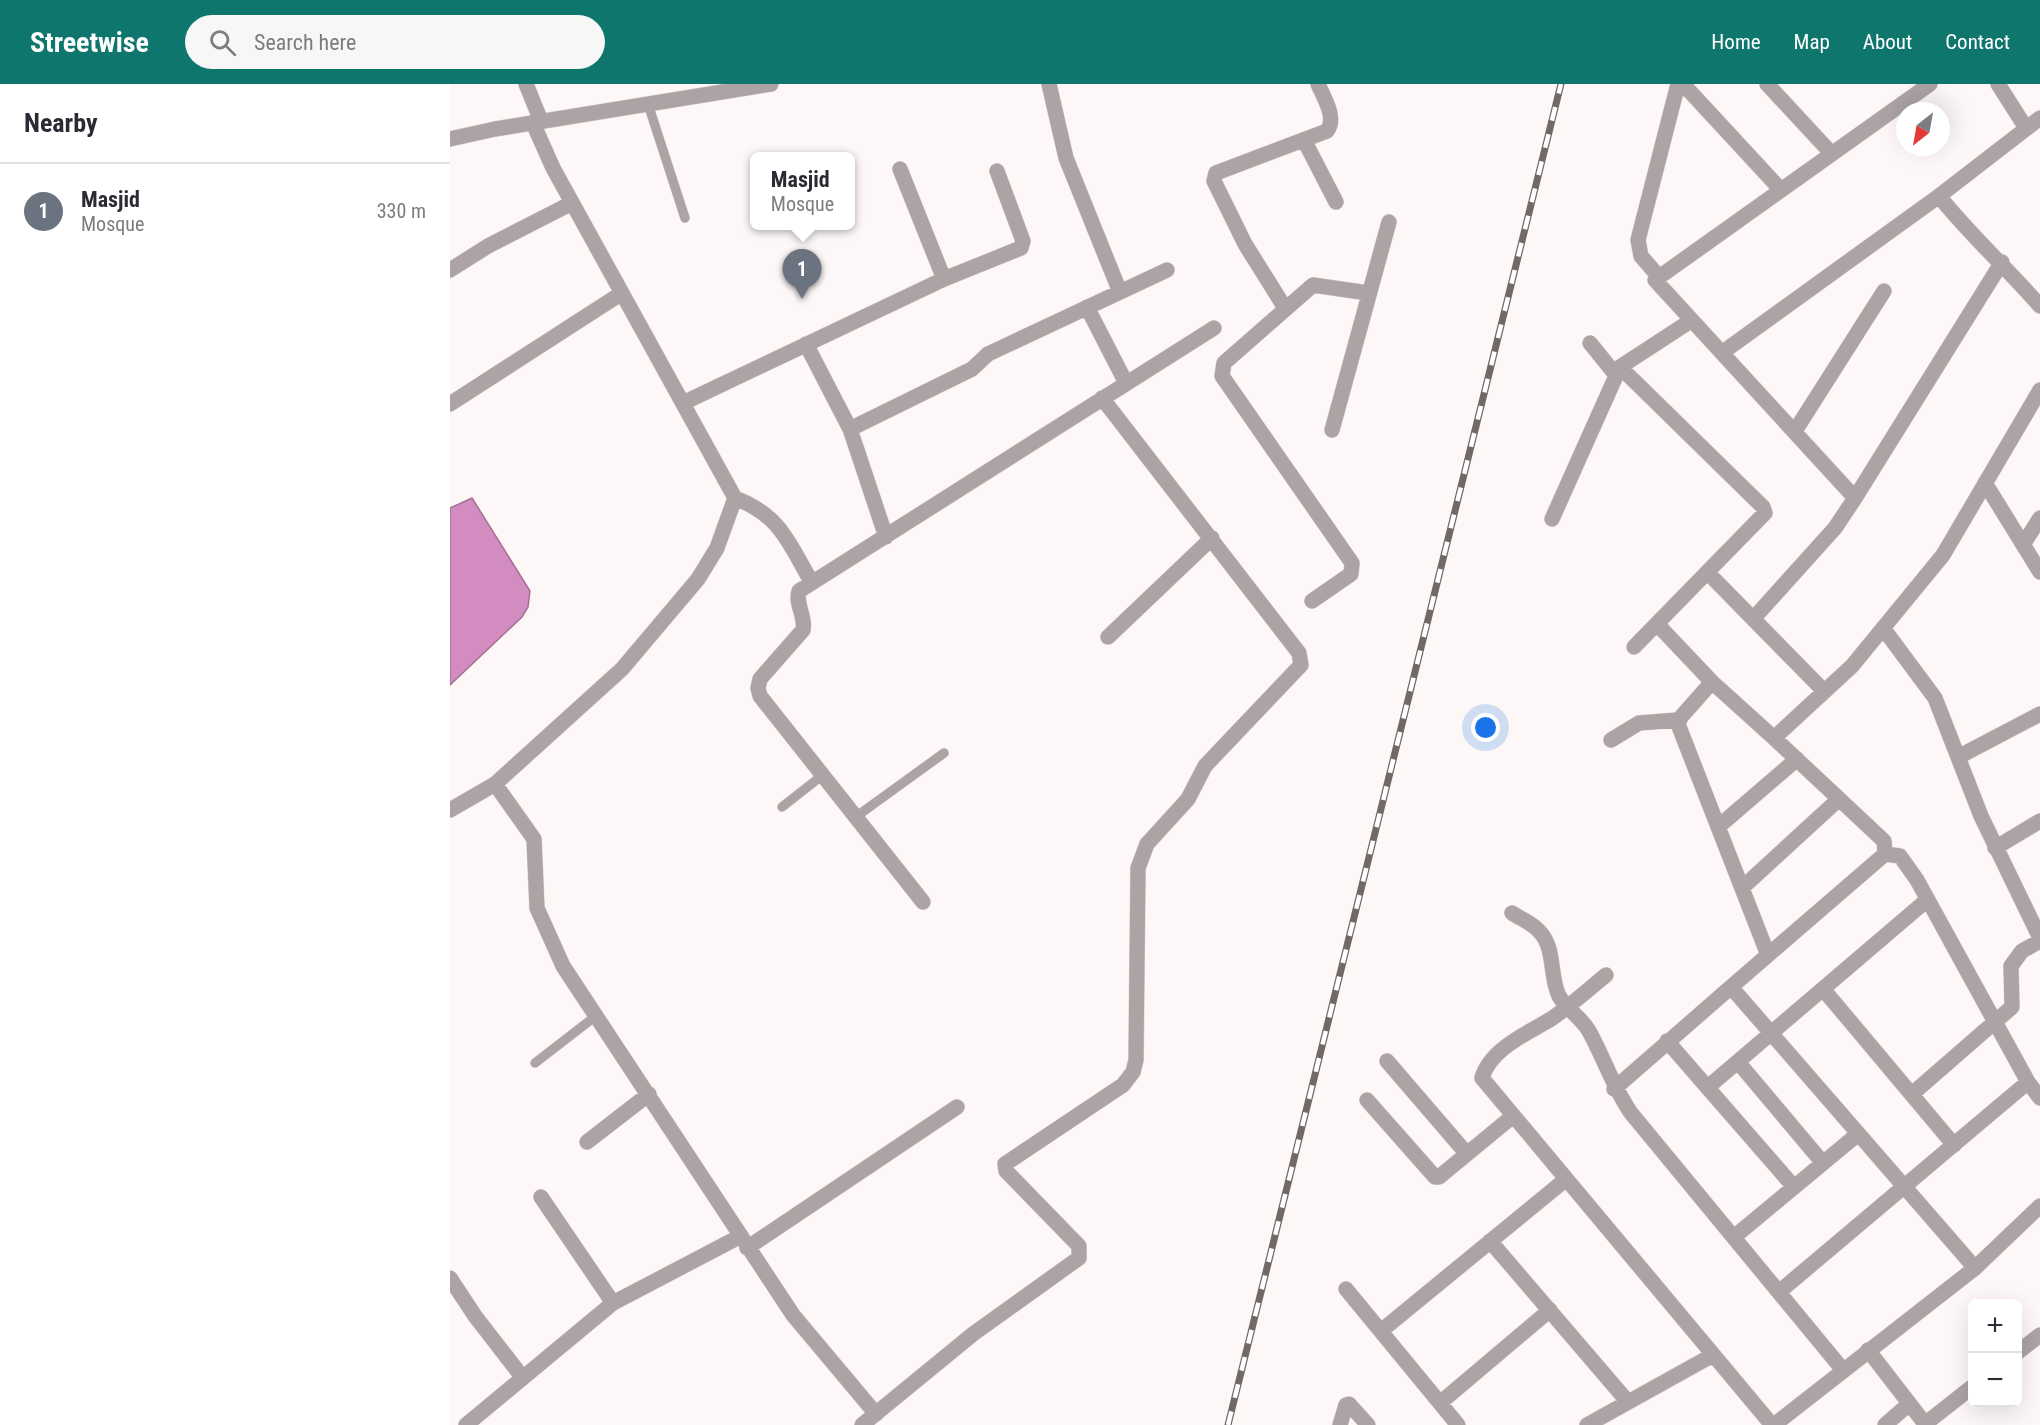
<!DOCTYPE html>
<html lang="en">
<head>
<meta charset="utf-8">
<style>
	:root { --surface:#fff; --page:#f7f7f7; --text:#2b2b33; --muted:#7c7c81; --line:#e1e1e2; --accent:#0f766e }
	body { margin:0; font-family:"Roboto Condensed",sans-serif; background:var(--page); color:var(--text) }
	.controls { position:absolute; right:18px; bottom:18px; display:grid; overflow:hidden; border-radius:9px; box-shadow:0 6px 24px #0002 }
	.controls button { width:54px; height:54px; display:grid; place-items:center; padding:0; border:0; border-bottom:2px solid var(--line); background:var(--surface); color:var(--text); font:30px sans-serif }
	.compass { position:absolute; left:1446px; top:18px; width:54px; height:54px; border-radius:50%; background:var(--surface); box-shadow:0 6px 24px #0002; rotate:211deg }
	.you { position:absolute; left:1036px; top:644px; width:21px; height:21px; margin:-15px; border:4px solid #fff; border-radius:50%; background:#1a73e8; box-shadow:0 0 0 9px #1a73e833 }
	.badge { display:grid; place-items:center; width:39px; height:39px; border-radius:50%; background:var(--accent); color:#fff; font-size:20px; font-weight:700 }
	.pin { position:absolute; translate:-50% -50px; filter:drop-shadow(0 2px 3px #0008) }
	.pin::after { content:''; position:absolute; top:32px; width:21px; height:18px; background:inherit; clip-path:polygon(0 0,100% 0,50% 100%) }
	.popup { position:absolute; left:300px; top:68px; width:105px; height:78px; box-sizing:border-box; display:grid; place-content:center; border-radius:9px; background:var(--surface); filter:drop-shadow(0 2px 4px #0005); font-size:20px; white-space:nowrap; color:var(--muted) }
	.popup b { font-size:22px; color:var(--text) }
	.popup::after { content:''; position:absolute; left:50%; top:100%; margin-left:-12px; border:12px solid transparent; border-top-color:var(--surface) }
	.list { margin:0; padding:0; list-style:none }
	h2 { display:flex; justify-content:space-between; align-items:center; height:78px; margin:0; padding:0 24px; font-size:26px }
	h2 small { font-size:20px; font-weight:400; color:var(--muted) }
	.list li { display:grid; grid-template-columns:39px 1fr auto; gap:18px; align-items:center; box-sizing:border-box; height:96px; padding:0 24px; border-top:2px solid var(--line) }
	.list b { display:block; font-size:22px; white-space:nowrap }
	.list p { margin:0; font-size:20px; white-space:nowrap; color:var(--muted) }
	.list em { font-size:20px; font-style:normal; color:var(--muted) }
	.icon { flex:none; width:33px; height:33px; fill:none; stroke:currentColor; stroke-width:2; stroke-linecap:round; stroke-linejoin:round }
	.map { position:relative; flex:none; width:1590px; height:1341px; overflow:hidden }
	header { display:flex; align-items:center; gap:36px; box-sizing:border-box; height:84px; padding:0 30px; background:var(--accent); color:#fff }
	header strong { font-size:28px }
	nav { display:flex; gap:33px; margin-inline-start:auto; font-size:21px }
	.search { width:420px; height:54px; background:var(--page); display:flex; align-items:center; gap:15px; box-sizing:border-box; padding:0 21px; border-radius:33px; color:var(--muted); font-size:22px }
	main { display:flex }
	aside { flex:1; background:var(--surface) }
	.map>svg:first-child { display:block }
	.water { fill:#d28cc0; stroke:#a37094; stroke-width:1.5 }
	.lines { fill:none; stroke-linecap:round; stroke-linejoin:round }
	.service-casing { stroke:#d9d3d2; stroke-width:10 }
	.minor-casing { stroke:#d9d3d2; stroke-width:16 }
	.tertiary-casing { stroke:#d9d3d2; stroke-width:16 }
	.service { stroke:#ada3a5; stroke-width:9 }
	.minor { stroke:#ada3a5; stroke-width:15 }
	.tertiary { stroke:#ada3a5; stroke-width:15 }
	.rail-casing { stroke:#716968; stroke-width:7 }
	.rail { stroke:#fff; stroke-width:4.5; stroke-dasharray:14; stroke-linecap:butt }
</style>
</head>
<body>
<header>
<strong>Streetwise</strong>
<div class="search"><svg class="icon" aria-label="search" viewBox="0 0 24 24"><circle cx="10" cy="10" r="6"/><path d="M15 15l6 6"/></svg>Search here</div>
<nav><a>Home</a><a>Map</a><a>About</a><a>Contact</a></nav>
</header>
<main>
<aside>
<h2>Nearby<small></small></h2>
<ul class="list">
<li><span class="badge" style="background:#6b7280">1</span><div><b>Masjid</b><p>Mosque</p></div><em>330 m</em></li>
</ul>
</aside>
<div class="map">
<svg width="1590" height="1341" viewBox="0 0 1590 1341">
	<rect width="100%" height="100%" fill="#fdf8f7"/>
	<path class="water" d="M22 414 80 507 78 523 72 533 0 601V424Z"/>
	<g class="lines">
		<g class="service-casing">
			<path id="service" d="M198 20 235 134
				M332 723 374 690
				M407 732 494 669
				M85 979 147 931"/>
		</g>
		<g class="minor-casing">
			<path id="minor" d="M76 0 91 37
				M599 0 616 74 670 208
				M1233 0 1331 106
				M1317 0 1382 70
				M1548 0 1576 44
				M1590 34 1489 112C1520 151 1557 184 1590 222
				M854 56 886 118
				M450 85 494 195
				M0 186 38 162 122 119
				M1209 193 1191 172 1188 156 1228 0
				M637 223 676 299
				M835 224 795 160 764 97 766 89 877 47C887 34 874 14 868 0
				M1140 259 1165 290
				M356 260 400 345 436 453
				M1273 268 1489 112
				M1170 283 1313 423 1315 429 1184 563
				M233 319 494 195 571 164 573 157 547 87
				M0 320 172 209
				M400 345 522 285 538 270 717 186
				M882 346 939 138
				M1345 347 1434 207
				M1535 399 1590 488
				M285 414C331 432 338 458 361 497
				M1405 414 1552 178
				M1102 435 1170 283 1242 236
				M1574 459 1590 434
				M1258 489 1374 607
				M862 517 901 490 902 479 772 292 774 279 863 201 918 209
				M1303 535 1385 444 1405 414 1205 196 1480 0
				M1207 540 1262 598
				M1433 544 1485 614 1531 732 1590 854
				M658 553 762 454
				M1161 656 1189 639 1228 636
				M1508 673 1590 630
				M45 700 84 755 87 824 113 882 343 1231 426 1330
				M0 726 45 700 172 585 248 495 267 464 285 414 103 84 83 39
				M1268 743 1347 675
				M1545 764 1590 737
				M1435 770 1450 772 1467 796 1578 998 1590 1014
				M1292 804 1389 715
				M473 818 310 612 308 604 310 595 353 546C356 532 345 521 349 507L764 244
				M1062 829C1071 835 1082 839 1089 847 1106 864 1099 892 1109 912 1117 926 1131 933 1139 947 1154 974 1163 1003 1181 1029L1393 1286
				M1318 871 1228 640 1231 633 1262 598 1324 654
				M1156 891C1138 906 1120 922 1101 935 1078 949 1040 965 1032 994L1322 1341
				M1373 905 1504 1061
				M1217 957 1344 1103
				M937 977 1017 1070
				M1288 978 1373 1079
				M1258 1003 1477 816
				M1164 1005 1281 903
				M1462 1010 1562 923 1561 882 1572 867 1590 857
				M917 1016 985 1093H989L1063 1032
				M137 1058 199 1010
				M91 1113 163 1219
				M1284 1153 1408 1050
				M1040 1157 1178 1318
				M297 1164 507 1023
				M1525 1184 1281 903 1435 770 1434 757 1324 654 1402 582 1493 471 1590 306
				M0 1194 25 1232 73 1294
				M896 1205 1008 1341
				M1329 1208 1578 998
				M931 1247 1115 1096
				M1418 1266 1476 1341
				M1568 1268 1590 1251
				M990 1319 1100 1226
				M1475 1340 1522 1303
				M16 1341 163 1219 289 1153
				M412 1341 523 1250 629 1174V1162L556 1087 555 1080 673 1001 683 988 686 976 688 784 697 760 738 715 755 682 851 581 849 569 652 314
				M890 1341 896 1321 899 1320 918 1341
				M1137 1341 1263 1271
				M1435 1341 1459 1320"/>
		</g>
		<g class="tertiary-casing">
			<path id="tertiary" d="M0 55 45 45 321 0
				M1324 1341 1525 1184 1590 1122"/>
		</g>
		<use href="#service" class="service"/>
		<use href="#minor" class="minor"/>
		<use href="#tertiary" class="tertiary"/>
		<g class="rail-casing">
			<path id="rail" d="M778 1341 1111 0"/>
		</g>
		<use href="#rail" class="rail"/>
	</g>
</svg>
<div class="controls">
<button>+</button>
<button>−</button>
</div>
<svg class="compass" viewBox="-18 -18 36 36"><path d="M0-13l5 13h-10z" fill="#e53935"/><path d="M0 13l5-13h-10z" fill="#7c7c81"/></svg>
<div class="you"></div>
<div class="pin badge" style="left:352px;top:215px;background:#6b7280">1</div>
<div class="popup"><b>Masjid</b>Mosque</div>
</div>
</main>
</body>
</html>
